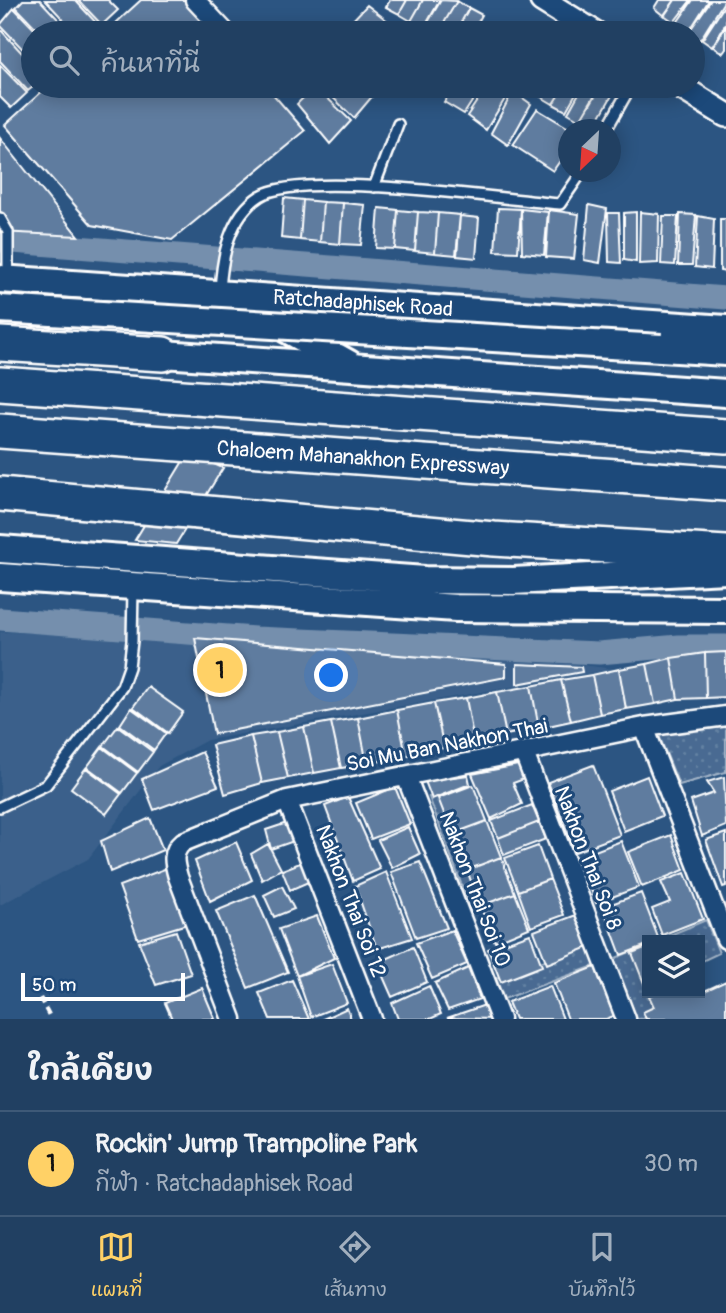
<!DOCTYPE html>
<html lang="th">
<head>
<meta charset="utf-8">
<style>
	:root { --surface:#214062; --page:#294768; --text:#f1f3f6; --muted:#a2afbe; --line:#3e5977; --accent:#ffd166 }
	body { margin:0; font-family:Pangolin,"Playpen Sans Thai",sans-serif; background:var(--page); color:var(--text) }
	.controls { position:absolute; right:21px; bottom:21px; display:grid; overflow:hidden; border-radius:0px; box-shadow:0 4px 18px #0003 }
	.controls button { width:63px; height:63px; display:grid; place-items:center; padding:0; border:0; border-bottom:2px solid var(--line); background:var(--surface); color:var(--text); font:35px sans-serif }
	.compass { position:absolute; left:558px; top:119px; width:63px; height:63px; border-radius:50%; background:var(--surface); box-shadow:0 4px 18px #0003; rotate:205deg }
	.scale { position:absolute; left:21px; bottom:18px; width:164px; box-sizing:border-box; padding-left:7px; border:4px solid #fff; border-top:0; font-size:19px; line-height:24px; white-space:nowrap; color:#fff; -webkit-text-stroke:5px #1f4a7a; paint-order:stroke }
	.you { position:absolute; left:332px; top:676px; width:24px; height:24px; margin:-18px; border:5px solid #fff; border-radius:50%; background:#1a73e8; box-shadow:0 0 0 10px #1a73e833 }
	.badge { display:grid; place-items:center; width:46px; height:46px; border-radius:50%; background:var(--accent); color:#111; font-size:23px; font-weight:700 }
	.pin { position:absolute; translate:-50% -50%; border:4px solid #fff; box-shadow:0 2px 7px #0006 }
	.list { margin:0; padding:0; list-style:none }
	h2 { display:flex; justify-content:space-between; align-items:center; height:91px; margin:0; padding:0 28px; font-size:30px }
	h2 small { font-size:23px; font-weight:400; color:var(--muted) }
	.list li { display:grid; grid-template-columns:46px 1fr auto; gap:21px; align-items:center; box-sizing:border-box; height:105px; padding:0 28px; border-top:2px solid var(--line) }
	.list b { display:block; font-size:26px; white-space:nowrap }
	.list p { margin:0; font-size:23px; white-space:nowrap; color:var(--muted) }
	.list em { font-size:23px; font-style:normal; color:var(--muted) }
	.icon { flex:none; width:38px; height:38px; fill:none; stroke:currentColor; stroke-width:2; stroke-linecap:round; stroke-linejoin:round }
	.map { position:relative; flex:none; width:726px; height:1019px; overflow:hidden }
	.search { position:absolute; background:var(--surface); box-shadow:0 4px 18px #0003; left:21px; right:21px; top:21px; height:77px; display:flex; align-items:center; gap:18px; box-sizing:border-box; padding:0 24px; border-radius:38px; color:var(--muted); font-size:26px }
	.sheet { height:196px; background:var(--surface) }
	nav { display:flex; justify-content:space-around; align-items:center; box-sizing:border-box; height:98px; border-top:2px solid var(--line); background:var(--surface); font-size:19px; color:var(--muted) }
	nav a { display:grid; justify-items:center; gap:4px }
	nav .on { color:var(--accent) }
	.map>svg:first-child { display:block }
	.built { fill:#3b618b }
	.grass { fill:url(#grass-dots); stroke:#a4b5c8; stroke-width:2 }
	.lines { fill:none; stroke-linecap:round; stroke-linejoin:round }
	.canal { stroke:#748fad; stroke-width:23 }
	.building { fill:#5e7c9f; stroke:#fff; stroke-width:2 }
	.service-casing { stroke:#fff; stroke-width:14 }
	.minor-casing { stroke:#fff; stroke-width:23 }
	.tertiary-casing { stroke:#fff; stroke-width:28 }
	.secondary-casing { stroke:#fff; stroke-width:32 }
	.motorway-casing { stroke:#fff; stroke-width:38 }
	.path { stroke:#fff; stroke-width:4.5; stroke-dasharray:7 5; stroke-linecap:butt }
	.service { stroke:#1f4a7a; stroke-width:9 }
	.minor { stroke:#1f4a7a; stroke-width:18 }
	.tertiary { stroke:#1f4a7a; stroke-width:23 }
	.secondary { stroke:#1f4a7a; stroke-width:26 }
	.motorway { stroke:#1f4a7a; stroke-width:33 }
	.secondary-bridge-casing { stroke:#fff; stroke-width:32; stroke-linecap:butt }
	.secondary-bridge { stroke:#1f4a7a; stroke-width:26 }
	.labels { text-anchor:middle; stroke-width:6; stroke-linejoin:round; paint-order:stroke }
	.street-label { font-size:21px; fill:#fff; stroke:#1f4a7a }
</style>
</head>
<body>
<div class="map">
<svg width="726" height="1019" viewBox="0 0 726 1019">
	<defs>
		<pattern id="grass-dots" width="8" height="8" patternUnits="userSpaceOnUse" patternTransform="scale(1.75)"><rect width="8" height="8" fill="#486b92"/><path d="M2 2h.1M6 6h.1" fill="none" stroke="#6381a2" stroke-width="1.8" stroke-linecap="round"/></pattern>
	</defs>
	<rect width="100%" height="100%" fill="#2c5582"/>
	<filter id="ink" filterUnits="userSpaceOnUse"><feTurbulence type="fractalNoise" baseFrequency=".0143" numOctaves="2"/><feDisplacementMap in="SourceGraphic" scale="14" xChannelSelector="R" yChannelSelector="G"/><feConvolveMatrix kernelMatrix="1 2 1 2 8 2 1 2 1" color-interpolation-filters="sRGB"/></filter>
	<g filter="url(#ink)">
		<path class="built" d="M0 632 191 635 520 657 614 669 207 740 159 766 88 859 0 905Z"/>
		<path class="grass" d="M726 727V772L679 785 658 733Z
			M440 792 487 907 472 913 429 797Z
			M706 920 719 953 700 962V940H658Z
			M589 944 597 965 504 999 496 978Z
			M647 945V993L680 994 643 1019H637L613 959Z"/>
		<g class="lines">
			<path class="canal" d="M0 241 726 298
				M0 619 255 638 599 653 679 646H726"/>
		</g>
		<path class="building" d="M23 0H40L71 33H41L16 7Z
			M45 0H75L100 27 94 33H76Z
			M78 0H108L118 10 102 25Z
			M141 0H191L220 33H105Z
			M390 0H407L399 14 386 7Z
			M407 0H423L411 21 399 14Z
			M423 0H440L424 28 411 21Z
			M441 0 457 1 438 33H433L424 29Z
			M659 0H675L664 16 654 8Z
			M675 0H691L674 22 664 15Z
			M693 0H709L688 33 676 24Z
			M711 0H725L700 40 688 33Z
			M457 1 469 8 455 33H438Z
			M726 3V23L712 47 702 40Z
			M367 5 393 25 385 33H356L348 25Z
			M14 8 38 33H33V60L0 25Z
			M469 8 482 15 472 33H455Z
			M726 26V49L723 53 713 47Z
			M0 29 33 65 34 86 28 91 0 61Z
			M0 65 27 93 11 108 0 97Z
			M48 86H266L305 131 172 240 92 225 5 125Z
			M315 86 351 121 330 144 297 104Z
			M321 86H381L354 118Z
			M455 86H482L464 114 444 102Z
			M487 86H504L511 89 486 130 467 116Z
			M530 86H547L541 97 528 90Z
			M547 86H564L553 104 541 97Z
			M564 86H580L566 111 553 104Z
			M583 86H600L580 120 568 113Z
			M601 86 614 92 594 127 581 120Z
			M513 91 531 104 508 145 491 133Z
			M537 109 572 130H568V149L553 171 513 145Z
			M0 138 78 236 0 232Z
			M284 198 303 200 300 240 281 238Z
			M303 200 323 202 320 242 300 240Z
			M323 202 343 203 340 244 320 242Z
			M343 203 365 205 361 245 340 244Z
			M589 205 607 209 600 263 584 260Z
			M379 208 398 210 395 249 376 248Z
			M498 208 521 209 518 252 495 251Z
			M521 209 548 212 544 255 522 253Z
			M398 210 418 212 415 251 395 249Z
			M549 210 579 214 574 259 546 257Z
			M418 212 438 213 435 253 415 251Z
			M636 212V262L624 260V213Z
			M640 212 659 214 658 263 639 264Z
			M438 213 460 215 456 255 435 253Z
			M608 213H619L621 263 609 262Z
			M680 214 696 215 692 265H678Z
			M460 216 479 218 476 258 457 256Z
			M663 216H678L675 265 661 264Z
			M698 216 714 219 712 269 695 267Z
			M720 219H726V272L720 271Z
			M188 453 223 468 176 544 135 540Z
			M195 638 506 664V677L214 734Z
			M726 652V697L706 698 705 653Z
			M705 653 706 698 678 699 671 658Z
			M671 658 678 699 655 704 647 664Z
			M517 664 581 667 582 672 517 684Z
			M647 664 655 704 626 709 619 669Z
			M619 669 626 709 600 714 592 675Z
			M592 675 600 714 571 721 561 680Z
			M561 680 571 721 539 728 531 686Z
			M531 686 539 728 506 735 497 692Z
			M148 687 183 712 168 733 133 707Z
			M497 692 506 735 474 742 466 698Z
			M466 698 474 742 444 748 434 703Z
			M434 703 444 748 406 756 397 710Z
			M131 708 166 733 154 750 120 725Z
			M397 710 406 756 367 764 358 718Z
			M358 718 367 764 341 768 331 722Z
			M331 722 341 768 314 773 304 727Z
			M118 726 153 752 138 772 103 746Z
			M304 727 314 773 288 778 277 732Z
			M277 732 288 778 262 783 251 736Z
			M251 736 262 783 225 794 212 745Z
			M102 747 137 773 122 793 87 767Z
			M202 752 218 786 154 810 142 779Z
			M518 765 524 779 513 783 522 804 491 819 472 774Z
			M593 765 620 835 575 852 548 782Z
			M86 768 121 794 106 814 71 788Z
			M468 775 470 784 432 799 425 781Z
			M647 776 662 816 624 831 609 791Z
			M724 777 726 826 702 836 691 801 714 793 707 782Z
			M473 785 487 821 452 834 438 798Z
			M395 787 410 824 371 839 356 803Z
			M348 797 380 869 353 881 325 806Z
			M532 805 539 822 498 838 491 821Z
			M150 818 163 850 110 872 101 841Z
			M487 821 501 857 467 870 452 834Z
			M290 822 297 840 271 849 266 830Z
			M539 822 546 839 504 855 498 838Z
			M408 827 420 854 392 868 378 840Z
			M726 833V886L723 887 706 840Z
			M671 835 684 870 642 887 628 852Z
			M621 841 639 887 596 903 579 857Z
			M236 842 252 880 210 901 195 861Z
			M268 844 281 869 262 880 251 854Z
			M538 846 550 879 518 891 505 858Z
			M501 857 515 893 480 906 467 870Z
			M305 861 313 880 290 890 282 870Z
			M420 862 447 928 416 938 391 872Z
			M167 868 187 924 138 939 119 886Z
			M386 872 412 938 377 949 355 886Z
			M685 873 703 919 662 935 652 909 670 902 661 882Z
			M550 879 564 915 531 927 518 891Z
			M282 886 294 909 274 917 264 895Z
			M515 893 529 928 495 942 480 906Z
			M641 893 659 940H647V945L621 955 603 907Z
			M255 895 288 972 248 988 216 911Z
			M576 915 589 947 547 964 534 931Z
			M317 916 334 958 297 976 279 929Z
			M452 930 467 964 432 979 416 943Z
			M176 931 191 974 156 985 139 942Z
			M530 934 542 966 501 982 488 949Z
			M413 947 427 982 392 997 377 963Z
			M647 947V991L632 953Z
			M332 964 347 1003 311 1017 297 976Z
			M595 967 614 1016 606 1019H568L554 983Z
			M468 968 480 999 448 1010 435 983Z
			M292 980 309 1019H270L259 993Z
			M726 981V1019H646L643 1012 654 1007 649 996 656 993H700Z
			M429 986 441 1014 430 1019H398L392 1003Z
			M550 986 563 1019H515L508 1002Z
			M202 988 215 1019H172L165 1003Z
			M488 1004 494 1019 447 1018Z
			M347 1008 351 1019H323Z"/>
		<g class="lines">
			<g class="service-casing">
				<path id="service" d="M606 130 631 86
					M374 187 398 124
					M0 218 8 232V277
					M220 291C222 257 229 216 260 196 302 170 502 199 560 204L582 172
					M0 807 46 785 122 687 129 667 132 641 133 589"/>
			</g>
			<g class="minor-casing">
				<path id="minor" d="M195 0 226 33
					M644 727 726 939
					M524 753 626 1019
					M406 776 500 1019
					M287 800 372 1019
					M232 1019 178 877C174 863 171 852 183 842L287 800 644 727 726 716"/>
			</g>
			<g class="tertiary-casing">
				<path id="tertiary" d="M542 0 595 33
					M679 86 726 115"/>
			</g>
			<g class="secondary-casing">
				<path id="secondary" d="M0 279 726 329
					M276 323 349 364
					M661 348 726 352
					M163 354 726 393
					M0 549 425 580 513 581 726 570
					M0 577 456 608 726 610"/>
			</g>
			<g class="motorway-casing">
				<path id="motorway" d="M0 344 163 354
					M0 384 726 436
					M0 431 726 484
					M0 494 494 539 726 553"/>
			</g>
			<path class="path" d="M40 998 51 1019"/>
			<use href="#service" class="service"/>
			<use href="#minor" class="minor"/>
			<use href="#tertiary" class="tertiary"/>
			<use href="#secondary" class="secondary"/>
			<use href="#motorway" class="motorway"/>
			<g class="secondary-bridge-casing">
				<path id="secondary-bridge" d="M0 309 661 348"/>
			</g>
			<use href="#secondary-bridge" class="secondary-bridge"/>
		</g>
	</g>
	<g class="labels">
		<g class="street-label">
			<text transform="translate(363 303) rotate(4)" y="7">Ratchadaphisek Road</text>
			<text transform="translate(363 458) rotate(4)" y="7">Chaloem Mahanakhon Expressway</text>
			<text transform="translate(447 745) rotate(-11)" y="7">Soi Mu Ban Nakhon Thai</text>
			<text transform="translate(588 858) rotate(69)" y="7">Nakhon Thai Soi 8</text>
			<text transform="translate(475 889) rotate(69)" y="7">Nakhon Thai Soi 10</text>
			<text transform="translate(351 901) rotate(69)" y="7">Nakhon Thai Soi 12</text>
		</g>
	</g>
</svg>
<div class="controls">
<button><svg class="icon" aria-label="layers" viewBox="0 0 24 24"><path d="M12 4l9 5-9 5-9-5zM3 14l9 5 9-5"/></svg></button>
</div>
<svg class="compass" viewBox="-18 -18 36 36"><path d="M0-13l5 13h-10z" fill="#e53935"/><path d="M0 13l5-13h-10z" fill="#a2afbe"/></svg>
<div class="scale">50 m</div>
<div class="you"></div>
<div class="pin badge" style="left:220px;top:670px">1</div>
<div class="search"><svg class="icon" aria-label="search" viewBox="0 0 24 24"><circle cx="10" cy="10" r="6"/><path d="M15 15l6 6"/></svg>ค้นหาที่นี่</div>
</div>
<section class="sheet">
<h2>ใกล้เคียง<small></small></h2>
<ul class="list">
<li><span class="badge">1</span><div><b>Rockin' Jump Trampoline Park</b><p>กีฬา · Ratchadaphisek Road</p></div><em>30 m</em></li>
</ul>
</section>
<nav>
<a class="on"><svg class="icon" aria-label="map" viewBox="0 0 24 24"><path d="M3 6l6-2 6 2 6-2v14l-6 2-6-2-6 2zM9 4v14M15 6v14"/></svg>แผนที่</a>
<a><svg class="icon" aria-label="directions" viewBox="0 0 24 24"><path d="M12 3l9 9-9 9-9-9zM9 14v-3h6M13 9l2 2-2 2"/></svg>เส้นทาง</a>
<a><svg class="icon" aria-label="saved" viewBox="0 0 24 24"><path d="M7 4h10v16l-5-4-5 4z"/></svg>บันทึกไว้</a>
</nav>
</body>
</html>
